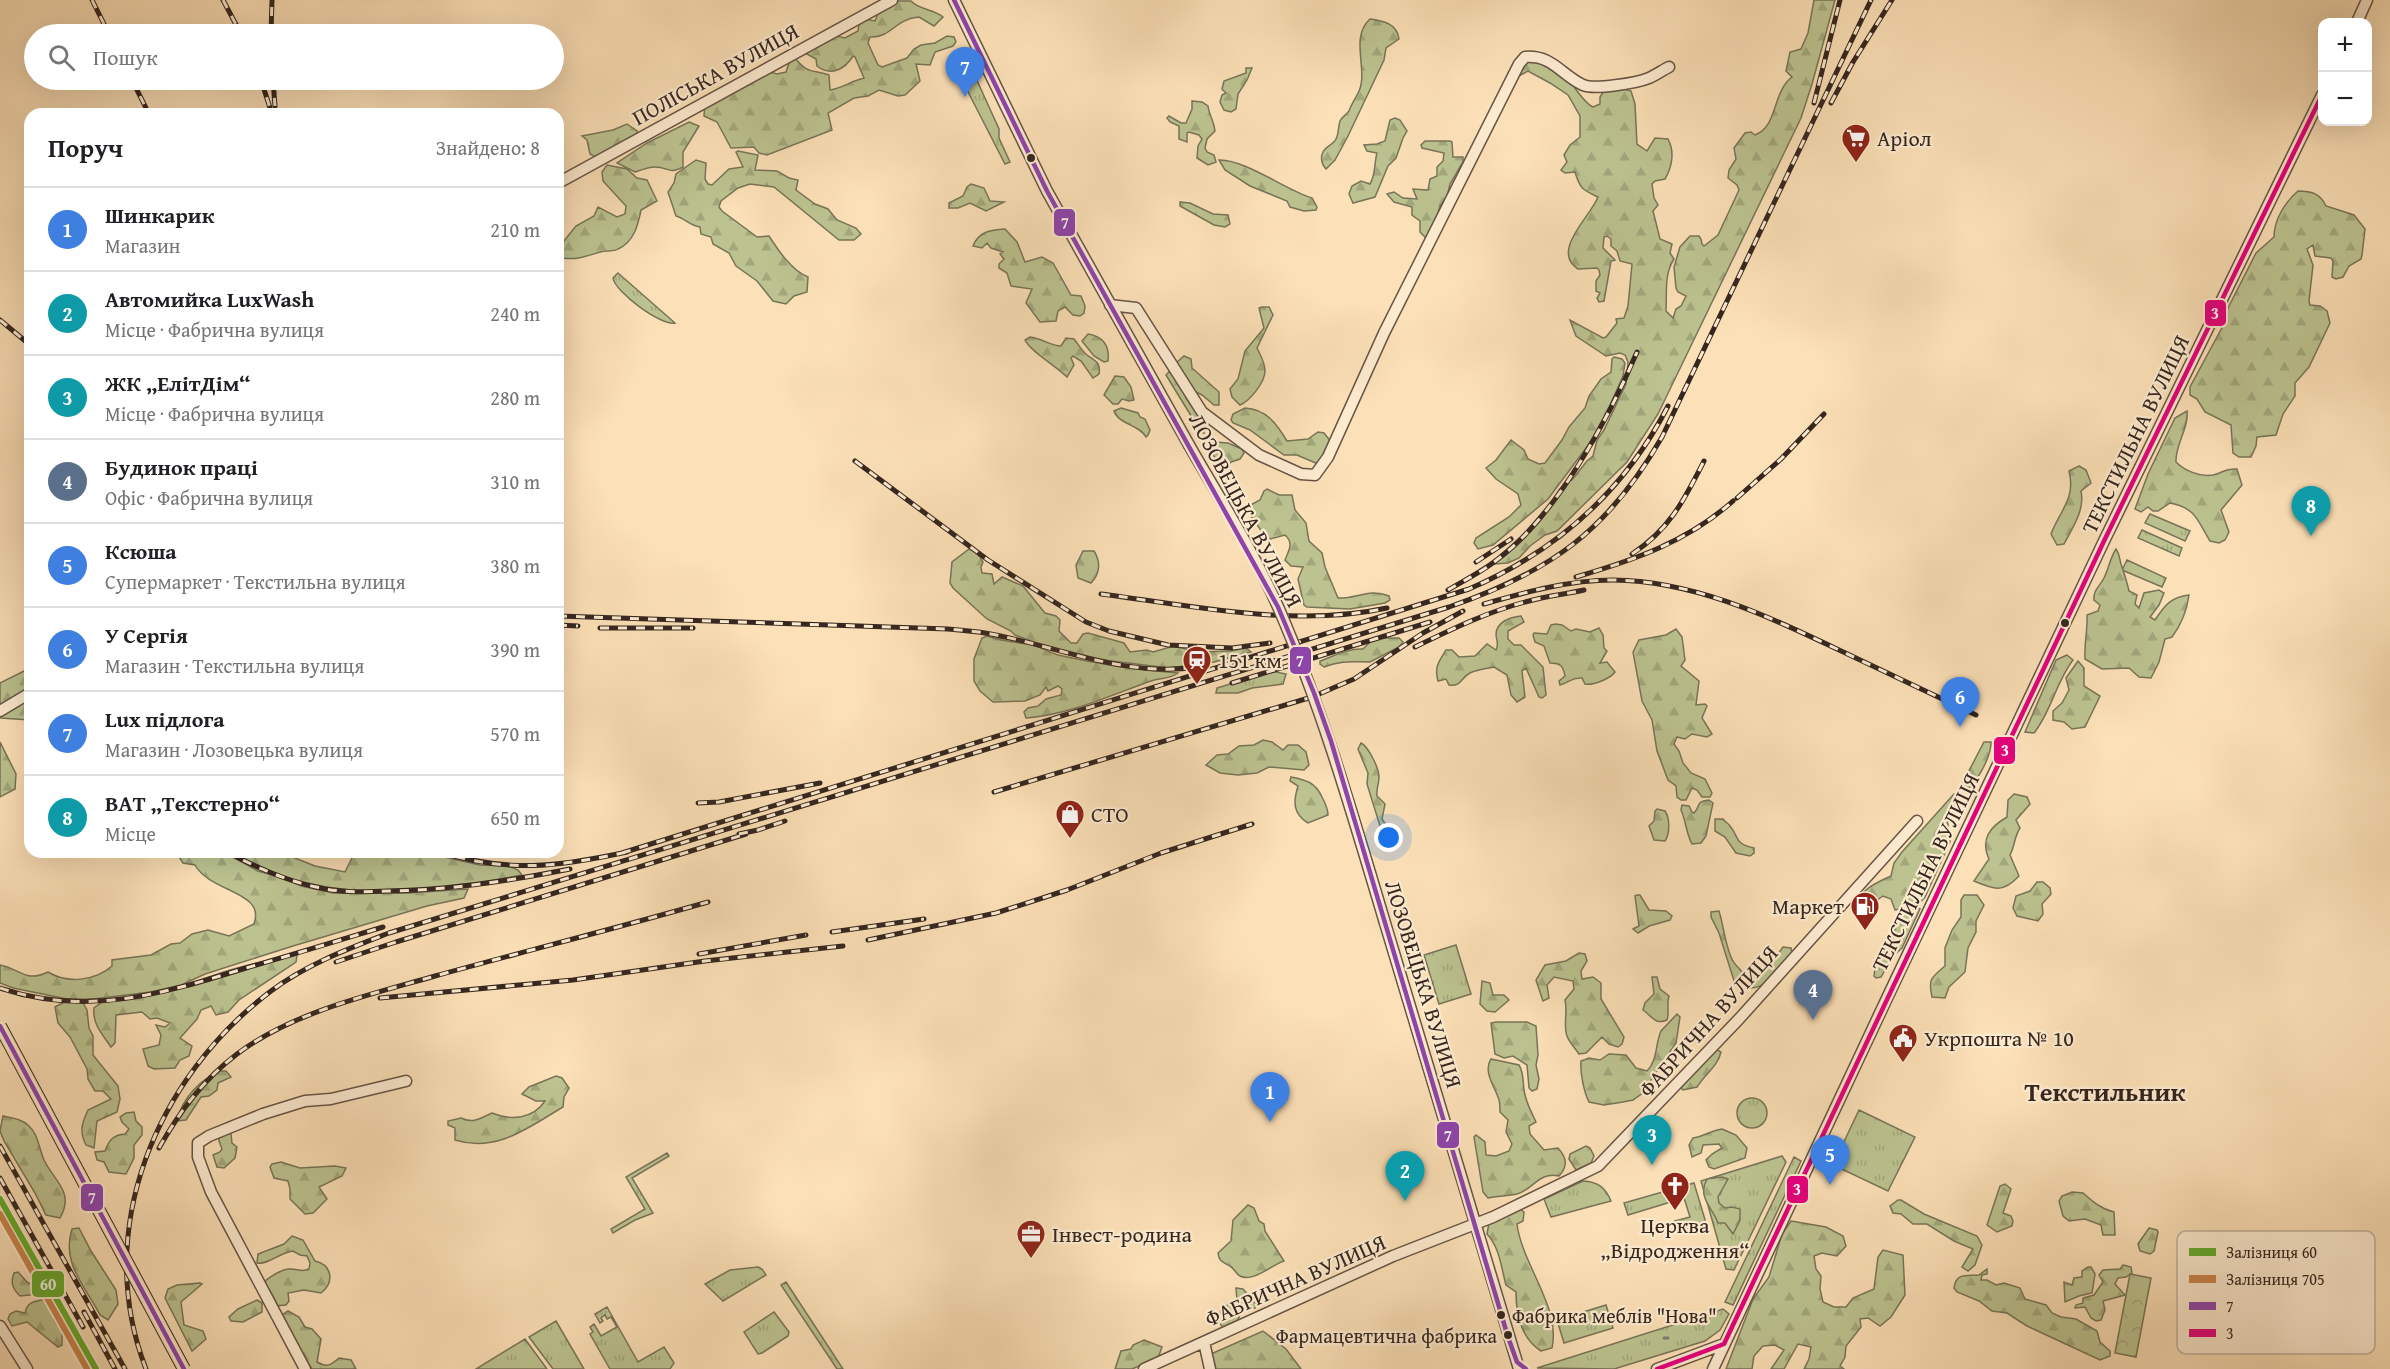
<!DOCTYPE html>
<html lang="uk">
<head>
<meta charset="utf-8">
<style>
	:root { --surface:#fff; --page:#f6f6f6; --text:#202124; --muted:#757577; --line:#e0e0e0; --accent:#db2777 }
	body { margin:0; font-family:"Gentium Book Plus",serif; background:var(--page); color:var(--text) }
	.controls { position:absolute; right:18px; top:18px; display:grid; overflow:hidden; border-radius:12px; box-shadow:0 6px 24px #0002 }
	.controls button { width:54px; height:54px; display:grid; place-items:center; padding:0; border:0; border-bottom:2px solid var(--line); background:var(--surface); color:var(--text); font:30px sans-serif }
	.you { position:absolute; left:1389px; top:838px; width:21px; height:21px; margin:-15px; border:4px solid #fff; border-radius:50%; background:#1a73e8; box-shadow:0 0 0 9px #1a73e833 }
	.badge { display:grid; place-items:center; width:39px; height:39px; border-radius:50%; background:var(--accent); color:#fff; font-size:20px; font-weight:700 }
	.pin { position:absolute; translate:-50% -50px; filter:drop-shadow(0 2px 3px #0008) }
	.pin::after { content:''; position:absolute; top:32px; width:21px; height:18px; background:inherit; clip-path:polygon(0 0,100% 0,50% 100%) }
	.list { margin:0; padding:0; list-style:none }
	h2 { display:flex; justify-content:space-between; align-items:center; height:78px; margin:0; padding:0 24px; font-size:26px }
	h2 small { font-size:20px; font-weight:400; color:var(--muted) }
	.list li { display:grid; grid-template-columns:39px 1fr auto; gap:18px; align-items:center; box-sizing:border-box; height:84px; padding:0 24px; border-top:2px solid var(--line) }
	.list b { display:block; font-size:22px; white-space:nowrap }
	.list p { margin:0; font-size:20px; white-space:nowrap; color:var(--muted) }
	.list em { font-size:20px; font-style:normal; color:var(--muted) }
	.icon { flex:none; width:33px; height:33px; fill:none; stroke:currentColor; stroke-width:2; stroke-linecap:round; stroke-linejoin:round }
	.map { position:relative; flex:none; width:2390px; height:1369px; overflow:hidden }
	.search { position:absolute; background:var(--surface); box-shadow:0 6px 24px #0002; left:24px; top:24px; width:540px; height:66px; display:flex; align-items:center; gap:15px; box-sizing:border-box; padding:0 21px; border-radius:33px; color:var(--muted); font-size:22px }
	.panel { position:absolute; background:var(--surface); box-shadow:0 6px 24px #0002; left:24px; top:108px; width:540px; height:750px; border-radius:18px }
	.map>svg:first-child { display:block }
	.grass { fill:url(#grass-tufts); stroke:#787458; stroke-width:1.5 }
	.forest { fill:url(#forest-firs); stroke:#787458; stroke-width:1.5 }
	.park { fill:url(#park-crowns); stroke:#787458; stroke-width:1.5 }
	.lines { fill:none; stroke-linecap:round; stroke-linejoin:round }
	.stream { stroke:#758176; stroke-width:3 }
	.minor-casing { stroke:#675445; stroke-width:13 }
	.minor { stroke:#fdebd0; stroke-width:10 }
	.rail-casing { stroke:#35261f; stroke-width:5 }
	.rail { stroke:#fdebd0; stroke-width:3; stroke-dasharray:9; stroke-linecap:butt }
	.minor-bridge-casing { stroke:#675445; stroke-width:13; stroke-linecap:butt }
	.major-bridge-casing { stroke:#35261f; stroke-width:14; stroke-linecap:butt }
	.minor-bridge { stroke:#fdebd0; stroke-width:10 }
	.major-bridge { stroke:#fce0b7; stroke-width:12 }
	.bus-1-casing { stroke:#fdebd0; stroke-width:9 }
	.bus-2-casing { stroke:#fdebd0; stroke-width:9 }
	.bus-1 { stroke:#8e44ad; stroke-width:4.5 }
	.bus-2 { stroke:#e5007d; stroke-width:4.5 }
	.rail-1-casing { stroke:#fdebd0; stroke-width:10 }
	.rail-2-casing { stroke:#fdebd0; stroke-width:10 }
	.rail-1 { stroke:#64ac2c; stroke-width:6 }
	.rail-2 { stroke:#cc854d; stroke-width:6 }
	.bus-dot { fill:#35261f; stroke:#fdebd0; stroke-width:2 }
	.labels { text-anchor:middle; stroke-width:4.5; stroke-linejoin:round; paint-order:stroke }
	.bus-label { font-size:20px; fill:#35261f; stroke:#fdebd0; text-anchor:start }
	.street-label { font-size:22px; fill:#35261f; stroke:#fdebd0 }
	.poi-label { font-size:22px; fill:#35261f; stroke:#fdebd0; text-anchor:start }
	.quarter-label { font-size:26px; font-weight:bold; fill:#35261f; stroke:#fdebd0 }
	.key { fill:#fdebd0; stroke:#c1b09b; stroke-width:1.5 }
	.key-label { font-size:16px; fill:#35261f }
	.line-badge { stroke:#fdebd0; stroke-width:2 }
	.badge-label { font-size:16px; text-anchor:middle; font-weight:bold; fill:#fff }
</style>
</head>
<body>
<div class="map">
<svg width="2390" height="1369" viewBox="0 0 2390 1369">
	<defs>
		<pattern id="grass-tufts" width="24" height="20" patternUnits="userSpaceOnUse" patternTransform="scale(1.5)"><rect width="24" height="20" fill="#bcc390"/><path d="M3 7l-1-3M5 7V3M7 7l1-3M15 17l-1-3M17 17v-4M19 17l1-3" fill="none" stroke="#a2a77c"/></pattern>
		<pattern id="forest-firs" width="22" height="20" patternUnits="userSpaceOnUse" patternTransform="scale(1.5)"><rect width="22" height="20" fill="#bcc390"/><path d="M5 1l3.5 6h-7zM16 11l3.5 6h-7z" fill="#a2a77c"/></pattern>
		<pattern id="park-crowns" width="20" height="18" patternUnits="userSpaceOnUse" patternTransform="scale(1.5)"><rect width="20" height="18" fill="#bcc390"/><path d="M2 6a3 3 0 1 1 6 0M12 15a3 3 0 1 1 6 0" fill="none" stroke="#a2a77c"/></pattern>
	</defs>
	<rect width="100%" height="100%" fill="#fce0b7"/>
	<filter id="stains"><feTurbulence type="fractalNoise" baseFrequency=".00333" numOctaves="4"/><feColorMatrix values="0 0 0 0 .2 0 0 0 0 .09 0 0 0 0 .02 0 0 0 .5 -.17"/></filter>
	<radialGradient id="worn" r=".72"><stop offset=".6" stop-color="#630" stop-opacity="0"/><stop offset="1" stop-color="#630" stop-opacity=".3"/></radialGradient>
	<path class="grass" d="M975 76 999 129V138L1010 162 1005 164 964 84 963 81Z
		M618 273 675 323C661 326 615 292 613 278Z
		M2150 514 2190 531 2185 541 2145 523Z
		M2142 530 2182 548 2179 556 2138 538Z
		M2127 560 2166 578 2162 587 2122 570Z
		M1271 671 1286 674 1283 684 1252 688 1238 693H1216L1217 688Z
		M1908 904 1920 909 1902 948 1893 956 1881 977 1876 978 1874 976 1875 969Z
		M1456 945 1471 994 1439 1004 1424 955Z
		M1737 1113a15 15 0 1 1 30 0a15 15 0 1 1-30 0Z
		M1859 1110 1915 1137 1888 1191 1833 1165Z
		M667 1153 669 1156 632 1178 653 1213 635 1220 613 1233 611 1229 645 1209 626 1177Z
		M1782 1156 1786 1162 1734 1270 1726 1269 1701 1181Z
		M1794 1157 1801 1161 1733 1305 1725 1302Z
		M1583 1181C1598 1182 1605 1187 1611 1201L1551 1217 1544 1199Z
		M1694 1183 1706 1223 1681 1230 1675 1221 1690 1217 1684 1198 1628 1215 1624 1203Z
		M758 1267 762 1269 766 1275 723 1301 705 1284 730 1270Z
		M786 1282 843 1369H837L781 1285Z
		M1606 1305 1613 1328 1564 1343 1557 1320Z
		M607 1307 638 1362 664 1347 674 1363 670 1369H610L590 1334 593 1332 590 1327 594 1324 601 1336 617 1327 611 1317 607 1319 605 1315 601 1318 603 1321 600 1323 595 1314Z
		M1723 1309 1729 1314 1720 1330 1705 1341 1614 1369 1537 1368Z
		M774 1312 789 1332 788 1336 762 1353 758 1354 744 1332Z
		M556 1321 584 1369H553L529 1337Z
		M525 1339 547 1369H476Z"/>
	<path class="forest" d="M1814 0H1835L1812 84 1801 118 1658 414 1627 462 1557 531 1545 535 1530 546 1519 558 1508 563 1495 564 1498 557 1523 535 1554 499 1559 490 1565 483 1572 480 1587 461 1593 456 1597 440 1604 430 1626 384 1628 362 1625 355 1620 353 1606 356 1576 336 1570 320 1603 338 1606 337 1617 323 1616 319 1624 318 1628 306 1632 264 1620 261 1617 251 1611 246V239L1607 236 1604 237 1603 248 1615 260 1611 261 1604 301 1599 302 1597 298 1600 293 1596 291V281L1600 275 1599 270 1597 268 1578 269C1550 251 1591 216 1598 197 1583 190 1580 189 1575 172L1565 173 1561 170 1567 162 1564 155 1570 145 1580 137V116L1568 95 1550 83 1528 71 1519 76 1515 69 1532 59C1542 63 1556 66 1564 74 1573 83 1582 102 1593 107L1600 104V97L1604 91 1620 88 1631 91 1635 104 1637 144 1647 151 1655 138 1668 139C1675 152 1672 167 1665 179L1655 181 1652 184 1654 198 1658 205 1653 211 1660 239 1672 244 1670 253 1674 259C1664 274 1667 293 1666 311L1673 318 1676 309 1681 306 1686 296 1678 292 1676 288 1674 267 1680 247 1690 236H1699L1701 239 1702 244 1704 246 1718 235 1739 190 1737 185 1728 178 1729 170 1736 159 1734 148 1745 133 1751 132 1755 135C1776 127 1773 99 1786 83 1788 80 1790 79 1792 77L1786 71 1790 52 1801 49 1808 33Z
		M895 1H911C919 10 934 9 943 17L934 26 919 17C894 19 892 38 870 37L868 43 878 65 882 67 907 58 914 49 921 45 935 43 947 36 954 37 956 42 953 46 935 52 930 65 916 64 920 81 905 95 898 96 879 90 868 96 854 98 828 113 832 130 767 155 759 153 754 147 731 148 717 122 704 116 705 104 767 71 777 74 786 72 790 60 795 58C808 74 810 69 829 75L830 90C843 88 851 81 864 78L855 57 853 56C845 69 831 77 817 66L816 59 805 53 831 35 845 38 858 31 859 24 865 19 875 21 878 13Z
		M1370 19C1383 21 1397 23 1399 39L1386 48 1384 60 1348 136 1335 160 1326 169C1322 165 1320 158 1323 152 1325 147 1333 145 1336 139 1339 134 1338 127 1340 121 1342 117 1346 115 1349 111 1351 105 1354 101 1357 95 1371 73 1348 39 1370 19Z
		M1246 68H1252L1247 80 1238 94 1236 109 1231 112 1224 110 1220 102 1222 95 1226 93 1222 89 1224 81 1246 73Z
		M1192 101 1202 102 1208 106C1209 115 1214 121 1215 131L1207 139 1205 148 1207 152 1214 155 1216 162 1208 165 1197 158 1198 146 1202 139 1199 135 1189 132 1187 133V142L1179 139V126L1170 122 1167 118 1169 116 1181 123H1186L1192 109Z
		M1395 118 1400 120 1407 131 1403 138 1396 158 1388 166 1375 197 1353 203 1349 194 1352 186 1361 181 1370 184C1376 174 1374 164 1377 153L1367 151 1364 145 1377 144 1385 141 1390 120Z
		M689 122 699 126 683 152V167C668 175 669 167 655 167 649 167 641 170 635 172L617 163 647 143Z
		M627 124 637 131 638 140 599 159 590 154 587 140 582 136 613 130Z
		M1425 141H1450L1452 142 1453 157H1463V162L1450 184 1447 197 1440 206 1434 227 1426 238 1420 232V221L1412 215V207L1394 202 1387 194 1394 192 1403 198 1417 199 1413 189 1428 190 1430 179 1437 176V167L1443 161 1444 153 1422 148 1421 145Z
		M738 151 758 155 755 170 777 171 789 178 798 180 796 190 815 204 828 209 837 220 856 228 861 234 854 240H839L774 187 750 184 738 188 721 201 719 207 722 211 757 237 769 236C778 250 792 271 808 277L807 292 794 296 786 304 773 301 757 281 736 266 729 253 713 244 711 237 701 234 700 227C690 226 686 219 676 216L668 192 674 183 676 174 696 160 706 163 705 179 708 184 712 185 729 169 743 167 736 152Z
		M1219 160C1244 159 1286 190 1312 198L1317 207 1316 210 1304 211 1290 207 1287 201 1250 186 1225 170Z
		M607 165 627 169 637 178 647 180 657 201 641 210C638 225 634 242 618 249 614 252 606 250 600 252 587 256 577 260 563 258L560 246 576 226 594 216 598 207 617 217 625 214 626 206 603 181 602 172Z
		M971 184 984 188 990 201 1004 202 986 211 970 203 958 208H949V203L963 196 967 187Z
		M2298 191C2311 191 2320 193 2326 206L2354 215 2365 229 2362 255 2361 259 2349 266 2343 277 2336 279 2332 277 2333 261 2331 258 2315 256 2313 245 2307 249 2313 265 2309 301 2310 305 2320 306 2327 311 2330 323 2309 367 2295 383V396L2283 414 2276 435 2257 437 2256 446 2251 457H2239L2233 453 2231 425 2205 412 2197 399 2190 395V387L2224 324 2228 308 2256 253 2274 237C2274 220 2285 202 2298 191Z
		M1180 202 1190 203 1213 214 1228 215 1230 224 1225 227 1214 225 1180 206Z
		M1005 229 1017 242 1025 262 1042 257 1053 263 1071 295 1081 296 1085 306 1084 313 1080 316 1073 315 1065 307 1058 311 1056 321 1040 322 1026 303 1032 289 1011 286 1007 273 999 268V264L1004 259 1000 254 1003 252 991 248 987 243 982 248 973 246C979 231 991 230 1005 229Z
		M1262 307H1269L1273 315 1257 348C1260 355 1265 362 1265 371 1265 382 1250 401 1240 405L1232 397 1230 389 1238 379 1245 351 1264 328 1259 308Z
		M1088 334C1102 336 1110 345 1108 361L1104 362 1094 356 1082 341Z
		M1030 337C1041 338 1051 346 1061 346L1066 338 1074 339C1078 344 1082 351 1087 355 1096 361 1101 363 1099 374L1093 378 1081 361 1073 356 1071 358 1074 365 1067 377C1055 365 1031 352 1025 340Z
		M1184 356 1191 359 1192 368 1219 392V405H1214L1202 395 1194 391 1175 364Z
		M1614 357 1622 359 1625 363 1623 376 1598 432 1548 499 1493 545 1478 549 1474 543 1476 538 1509 517 1521 505 1518 494 1496 479 1486 468 1496 460 1511 440 1524 450 1528 459 1539 464 1545 463 1562 440 1569 427 1585 408 1589 396 1601 379 1611 372 1612 359Z
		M1169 372 1177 376 1186 398 1202 421 1204 433 1201 432 1166 375Z
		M1115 376 1124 377 1131 387 1134 400 1129 401 1122 399 1118 404H1113L1104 395Z
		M1121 408 1138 413 1140 417 1145 419 1150 430 1148 435 1146 437C1139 424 1119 425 1114 411Z
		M1245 408C1266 409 1277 424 1287 441L1308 439 1318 432 1324 433 1332 443 1318 464 1297 455H1284L1250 430 1233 423 1231 420 1233 414Z
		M2187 411C2189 428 2175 445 2176 462 2185 471 2200 477 2213 475 2224 473 2223 468 2237 469L2242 485 2221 510 2229 532 2225 540 2219 543 2210 541C2197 520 2196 508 2170 503L2158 511H2153L2148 507 2141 512 2135 509 2148 474 2175 418Z
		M1214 442 1228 443 1242 449 1244 453 1240 459 1231 462 1225 470 1219 465 1209 447Z
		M2079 466 2086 470 2091 483 2081 491C2085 510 2073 527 2064 544L2057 545 2051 534C2060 510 2076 499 2069 471Z
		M1267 489 1279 495H1292L1295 510 1306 523 1309 541 1322 553 1325 567 1338 598C1357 599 1369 588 1389 596L1390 600 1385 603 1350 609 1307 607 1304 605 1298 579 1303 567 1291 566 1285 560C1289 550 1294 543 1285 535L1270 539 1265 536 1245 508 1260 500 1264 491Z
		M969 549C976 551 980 556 983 562L981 567 982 573 992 574 994 584 1002 577 1023 586 1045 613 1056 616 1060 620 1059 631 1071 643H1077L1083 634 1088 633 1124 643 1130 652 1147 650 1153 652 1174 646 1197 652 1230 651 1246 648 1251 652 1214 662 1169 668 1095 659 1044 646 1015 635 1011 631 987 619 953 588 950 583 952 562Z
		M2116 549C2121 556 2119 560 2122 567 2125 576 2127 582 2129 591L2137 595 2135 604 2139 608 2144 593 2159 590 2164 593 2159 605 2150 617 2155 620C2165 605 2171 597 2189 595 2187 610 2181 625 2172 637L2165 639 2159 662 2151 678 2139 677 2129 668 2102 669 2085 659C2084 644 2088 628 2087 615L2098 611 2100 605 2094 600C2093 590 2100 586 2104 578 2109 568 2110 558 2116 549Z
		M1083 551H1094C1101 562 1100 574 1091 583L1078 578 1076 565Z
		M1521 616 1524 622 1508 631V639L1514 645H1521L1543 667 1546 695 1542 698 1539 697 1526 668 1522 671 1525 697 1517 702 1511 695 1507 675 1494 667C1488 668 1475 670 1470 673 1460 678 1462 687 1449 685L1446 679 1438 681C1434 667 1439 661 1446 650H1452L1459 657 1475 656 1487 644 1496 650C1499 644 1497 642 1496 635 1496 622 1510 617 1521 616Z
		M1556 624 1562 625 1571 631 1576 629 1590 632 1599 628 1603 635 1604 648 1607 651 1600 663 1607 662 1615 672C1611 678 1593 686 1585 684L1582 678C1571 677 1569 683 1560 685L1559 681 1565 676C1563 666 1561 663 1550 663L1544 646 1535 642 1533 635 1534 633 1547 634 1551 625Z
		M1676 629 1682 637 1685 660 1681 666 1699 681 1696 705 1705 704 1707 706 1702 718 1712 734 1707 737 1692 734 1685 739 1677 737 1674 744 1679 751 1683 763 1691 773 1705 779 1712 793 1710 797H1702L1697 790 1692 788 1686 800H1681L1677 797 1676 786 1668 780 1657 751 1652 720 1642 701 1633 652 1639 640 1666 635Z
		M987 636C1001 641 1013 642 1028 644 1038 645 1048 652 1058 655 1097 664 1138 670 1178 673 1171 679 1160 678 1151 681 1111 695 1069 715 1026 718L1024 712 1028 708 1038 706 1046 699 1061 695 1062 689 1058 686 1048 691 1046 687 1040 695 1025 701 993 702 980 691 974 681V659L982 638Z
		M1379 638H1399L1403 642 1399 647 1370 662C1353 662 1341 660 1324 667L1320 664V661C1334 656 1349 648 1363 649L1373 639Z
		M2067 655 2073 660C2056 682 2051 712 2034 733L2025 732 2056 660Z
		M2078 661 2084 668V686L2100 696 2085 727 2072 729 2064 722 2053 720V711L2062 703 2069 690 2066 678Z
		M30 668V720L0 718V683Z
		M1263 740 1272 742 1283 750 1288 745H1298L1306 752 1309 765 1304 770 1269 767 1257 773 1238 775 1220 773 1206 765 1217 755 1228 754 1239 746 1254 745Z
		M0 742 16 774 15 789 0 797Z
		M1984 742H1991C1991 757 1978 780 1967 790H1963L1961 786Z
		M1361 743C1368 746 1379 768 1379 777 1379 784 1376 789 1377 796L1385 804 1382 819 1391 832 1389 839 1380 826 1367 784 1368 773 1358 749Z
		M1291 777C1306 780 1315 782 1322 797 1325 803 1328 808 1328 815L1308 823C1293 814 1293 802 1298 786L1290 781Z
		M1954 794H1960L1957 803 1947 817 1950 842 1925 897 1916 907 1895 910 1891 899 1883 896 1863 910 1854 912 1852 908C1861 890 1873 884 1891 876L1894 863 1902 852Z
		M2014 794 2027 797 2030 804 2016 820 2020 828C2014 837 2015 846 2010 855L2019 876C2003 893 1995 890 1974 881L1989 859C1980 839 1990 827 2007 817L2008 800Z
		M1709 800 1713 803 1706 836 1701 843 1692 844C1686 833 1686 821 1681 810L1682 805 1689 806 1692 812 1694 813C1702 805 1694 802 1709 800Z
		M1657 809 1665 811C1670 818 1670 834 1665 841L1654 840 1649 826 1654 821 1655 811Z
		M1715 819H1723C1725 822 1728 823 1730 826 1740 838 1733 843 1754 848V853L1750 856 1736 853 1725 837 1715 831Z
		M169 852H224L258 871 283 878 301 886 333 893H410L468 889 464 898 427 906 293 946 205 974 181 985 151 992 77 1001 13 988 0 983V965C21 969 25 983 48 972 67 984 95 981 112 966V960L151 955 171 944 180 943 192 934 208 930 229 936 254 924C266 891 211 893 195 865L183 863 178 855Z
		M231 852H280L315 866 345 872 355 852H422L480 865 509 866 518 870 522 875 463 886 359 891 326 887 289 879 265 870Z
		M2037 882H2043L2050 888 2051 894 2042 904 2043 914 2038 921 2017 916 2013 908 2016 896 2030 891Z
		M1637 895H1640L1649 910 1666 911 1672 916 1670 920 1649 926 1638 933 1633 929 1639 926 1635 896Z
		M1964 895H1977L1984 905 1976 921V932L1968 948 1965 972 1949 987 1945 998 1932 997C1928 979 1931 978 1945 966V948L1952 930 1961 917V900Z
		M1719 911C1723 923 1726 950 1733 961 1735 965 1739 968 1742 972L1741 979 1735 984 1719 933 1711 917V912Z
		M1783 947 1791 948 1792 954C1781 967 1770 987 1751 988L1749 983 1752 978 1770 965Z
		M1579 953 1585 954 1587 961 1581 971 1582 979 1593 977 1601 983V999L1624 1037 1622 1044 1618 1047 1609 1044 1602 1037 1586 1053 1579 1054C1575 1048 1569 1042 1567 1036 1563 1025 1568 1012 1565 1000L1574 989 1573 981 1554 977 1547 985 1549 998 1543 1001 1536 980 1545 965 1566 961Z
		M297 955 296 962 239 1000 228 1012 216 1015 211 1006 201 1010 197 1019 180 1038 192 1046 189 1056 180 1060 175 1068 154 1069 148 1066 143 1049 159 1045 161 1035 156 1025 165 1027 170 1023 157 1018 150 1019 142 1012 116 1015 115 1043 111 1047C103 1035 92 1024 94 1008L105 1000C143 1002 177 988 212 976 239 966 269 960 297 955Z
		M1652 977H1657L1660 989 1669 996C1666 1005 1670 1011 1667 1020 1655 1025 1653 1017 1643 1010L1645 1003 1654 994Z
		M1482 981 1490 983 1493 995H1504L1509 1000 1495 1012 1487 1011 1480 1004Z
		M68 1000 83 1003 87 1010 89 1028 93 1036V1055L118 1086 120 1099 117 1112 97 1121 94 1148 86 1145C79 1131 82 1123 88 1110L111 1099 103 1091H95L88 1079 87 1069 70 1037 58 1023 55 1007Z
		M1677 1014 1680 1017 1676 1043 1651 1080 1647 1090 1633 1100 1623 1102 1604 1105 1589 1102C1584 1092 1580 1073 1581 1061L1589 1058 1600 1060 1609 1054 1626 1055 1636 1068 1647 1071C1658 1060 1655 1044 1661 1031 1662 1030 1676 1015 1677 1014Z
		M1496 1022H1527L1536 1026 1538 1055 1536 1065 1539 1079 1537 1089 1532 1091 1529 1088 1527 1065 1513 1056 1504 1058 1495 1054 1491 1023Z
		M1716 1049 1721 1052C1718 1066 1705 1074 1697 1087L1683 1090 1681 1088C1691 1073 1706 1063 1716 1049Z
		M1491 1059 1519 1065C1525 1075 1522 1084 1525 1095 1527 1104 1532 1114 1536 1122L1529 1126 1530 1134 1544 1150 1558 1148C1567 1158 1568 1166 1559 1176 1539 1171 1533 1190 1517 1194 1508 1196 1497 1196 1488 1198L1483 1192 1474 1137 1476 1135 1485 1142 1486 1155 1496 1156 1509 1151 1512 1144 1506 1132 1508 1120 1500 1112C1500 1108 1500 1101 1498 1097 1494 1086 1483 1071 1491 1059Z
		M220 1071H226L231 1077 218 1083 217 1090 209 1096 201 1097 186 1120 177 1121C182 1098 200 1080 220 1071Z
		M556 1076 562 1078 569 1088 564 1097 563 1107C529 1127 497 1153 455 1140V1128L448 1125V1121L461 1118C473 1124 481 1118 492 1113 511 1121 533 1119 545 1101H536L522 1094 529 1087Z
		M134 1112 136 1121 142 1127V1135L134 1145V1158L126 1174 109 1172 104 1162 97 1160 95 1152 105 1151C109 1140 113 1135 125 1134L129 1129 122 1122 120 1117 126 1113Z
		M3 1116C12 1118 22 1119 29 1126 38 1134 39 1149 44 1160 54 1181 75 1192 60 1218L46 1215 35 1193 4 1141 0 1131Z
		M1722 1129 1736 1135 1747 1148 1745 1158 1714 1169 1709 1167 1706 1160 1712 1154 1722 1148 1719 1144 1703 1145 1701 1153 1692 1157 1689 1145 1693 1138C1703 1137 1709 1131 1722 1129Z
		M224 1132 231 1134 232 1143 237 1147 235 1158 224 1168 217 1167 213 1155 220 1152 222 1149 219 1141V1134Z
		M1586 1146 1590 1148 1594 1156 1591 1163 1576 1170 1569 1159 1570 1154Z
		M281 1162 300 1168 335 1166 346 1168 342 1176 319 1187 327 1199 313 1213 305 1214 290 1199V1189L288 1181 274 1178 270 1167 272 1164Z
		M1722 1177 1728 1179 1718 1197 1719 1203 1725 1208 1732 1207 1740 1209V1220L1733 1234 1725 1223H1718C1712 1207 1697 1197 1707 1179Z
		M2005 1184 2011 1189 2003 1213 2011 1216 2013 1221 2012 1226 1997 1232 1987 1225 2000 1186Z
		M2072 1192 2083 1193C2092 1201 2101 1209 2114 1212L2115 1235H2103L2101 1225 2085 1219 2069 1221 2063 1216 2059 1201 2062 1196Z
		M1898 1200H1901L1924 1214 1977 1236 1982 1245 1975 1265 1968 1271 1962 1267 1973 1249 1954 1241 1927 1224H1913L1901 1214 1893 1213 1890 1206Z
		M1248 1205 1254 1208 1259 1221 1264 1224 1265 1231 1284 1261C1273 1264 1253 1283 1240 1276 1236 1274 1234 1268 1230 1266 1223 1262 1219 1262 1218 1253L1231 1241 1233 1220Z
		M1517 1207 1524 1212 1523 1221 1517 1224C1522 1265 1561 1307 1552 1348L1541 1351C1521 1338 1516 1315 1516 1292L1506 1285C1501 1267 1500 1248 1487 1234L1489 1223Z
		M1791 1221 1826 1227 1843 1236 1846 1246 1837 1256 1822 1253 1814 1256 1816 1269 1821 1276 1820 1289 1823 1302 1834 1307H1846L1853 1298 1874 1289 1878 1257 1883 1250 1903 1255 1905 1295 1891 1317 1880 1326 1868 1318 1860 1319 1861 1327 1846 1346 1845 1357 1840 1366 1844 1369H1804L1809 1359 1811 1347 1798 1344 1784 1369H1771L1784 1350 1775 1345 1763 1346 1754 1356 1752 1369H1726L1753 1299 1769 1277 1782 1234Z
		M79 1228 91 1251 116 1290 118 1304 108 1320 100 1315C85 1286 61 1263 72 1229Z
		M2149 1228 2157 1230 2158 1232 2154 1251 2150 1254 2140 1251 2138 1244Z
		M292 1236 303 1240 315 1261C332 1265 335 1282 321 1293L304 1290 288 1293 289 1301 286 1305 274 1306 265 1281C272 1276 279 1270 288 1269 297 1268 301 1273 309 1269L310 1263 307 1256 300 1255 293 1251C279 1253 268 1265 257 1263L258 1254 284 1244Z
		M2123 1265 2131 1267 2132 1273 2126 1277 2118 1278 2115 1284 2125 1295 2103 1301 2105 1310 2101 1320 2096 1321 2091 1318 2085 1307 2075 1308 2076 1305 2083 1303V1298L2094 1295 2103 1282 2099 1275 2103 1270 2120 1269Z
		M2088 1267H2091L2095 1274 2092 1293 2079 1296 2065 1302 2064 1282 2072 1285 2074 1278 2082 1277V1271Z
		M1987 1269V1274L1982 1275 1981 1280H1987L1996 1285 2004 1283 2020 1288 2025 1299 2046 1305 2052 1313 2061 1317 2076 1319 2097 1331 2100 1342 2110 1351V1356L2100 1360 2027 1326 2007 1313 1992 1311 1979 1301 1957 1292 1954 1288C1956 1272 1967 1276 1979 1275Z
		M18 1272 27 1282 38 1289 39 1294 20 1296C13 1289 10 1283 14 1273Z
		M200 1283 202 1284 181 1302 184 1325 203 1331 206 1339 192 1351 165 1298 168 1289 177 1285Z
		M1236 1288 1243 1289 1256 1304 1255 1308 1248 1309 1243 1306C1239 1318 1238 1326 1224 1328L1219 1323 1221 1308 1237 1301Z
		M43 1300 53 1312 54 1320 62 1332V1345L58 1347 27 1322 12 1326 8 1319 10 1314 16 1311 25 1313C27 1303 33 1301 43 1300Z
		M257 1300 262 1303V1312L243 1322 231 1321 229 1317 238 1309Z
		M288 1311 299 1317 305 1327 312 1329 321 1339 317 1362C327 1368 331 1365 339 1358L351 1360 356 1369H312C299 1353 289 1335 282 1315Z
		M1263 1331 1286 1349 1301 1369H1215L1211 1354Z
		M1144 1340 1162 1347 1158 1358 1132 1369H1115L1121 1351 1131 1349 1133 1345Z"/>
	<path class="park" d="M2130 1274 2151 1278 2136 1357 2115 1353Z"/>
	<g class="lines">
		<path class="stream" d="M1664 1338H1668"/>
		<g class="minor-casing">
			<path id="minor" d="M954 0 1047 191 1189 445
				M2357 22 2367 0
				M558 183 892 0
				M1110 305 1136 308 1202 412 1259 455 1301 474 1315 475 1328 457 1384 333 1519 64 1525 57C1553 55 1561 75 1583 85 1594 90 1637 83 1649 78 1656 75 1663 70 1669 67
				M0 711 30 693
				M1385 923 1519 1369
				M0 1326 27 1369
				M1204 1342 1210 1369
				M305 1369 211 1192 198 1157V1143L209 1136 263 1114 305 1101 331 1099 406 1081
				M1144 1369 1393 1256 1493 1217 1598 1166 1739 1019 1917 821
				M1657 1369 1724 1344
				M1713 1369 1888 996 2104 541 2322 95"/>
		</g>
		<use href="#minor" class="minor"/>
		<g class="rail-casing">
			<path id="rail" d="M92 0 109 34
				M223 0 241 34
				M271 34 272 0
				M132 80 149 114
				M261 80 272 114
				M273 80 275 106
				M1814 103 1840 0
				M1831 103 1853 62 1892 0
				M0 320 30 345
				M855 461 988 560 1086 622 1109 631 1168 645 1232 648 1270 643
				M1737 498 1781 459 1824 414
				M1632 554C1670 529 1684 500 1704 461
				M1476 562 1511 539
				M1576 577C1634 560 1687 542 1733 501
				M1448 590C1465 580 1483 571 1498 559 1557 515 1609 418 1637 352
				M1101 594C1195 606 1294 628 1387 608
				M1484 604C1526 592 1569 580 1613 580 1694 581 1765 615 1837 649 1883 671 1930 693 1976 715
				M558 616 948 629C960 630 973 631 985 633 1056 645 1123 678 1197 667
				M558 625 578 626
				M600 628H693
				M1415 647C1452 629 1489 611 1529 601 1547 596 1566 594 1584 590
				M1232 683 1430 622
				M994 792 1312 697 1354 679 1423 633 1463 611
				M698 803 719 802 820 783
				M739 834 758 830 785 821
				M227 852C256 867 284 880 316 887 340 893 365 892 389 891 451 890 509 881 570 869
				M439 852C509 873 557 867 627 852
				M622 853 1469 589C1557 551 1625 490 1668 406
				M832 932 924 919
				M868 940 996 913 1067 890 1161 853 1252 824
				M699 954 806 935
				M336 962 396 942 746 834
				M0 988C87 1017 162 994 246 968 292 955 337 941 383 927
				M380 998 573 980 705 961 843 946
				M0 1146 125 1369
				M159 1148C180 1111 203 1080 237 1054 293 1012 369 995 435 976 526 951 617 928 708 902
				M0 1178 83 1327
				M84 1312 115 1369
				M146 1369C92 1230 156 1078 271 991 307 964 348 949 389 933L1449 607C1550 572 1608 531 1662 437L1871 0"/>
		</g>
		<use href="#rail" class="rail"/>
		<g class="minor-bridge-casing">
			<path id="minor-bridge" d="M1189 445C1220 499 1254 552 1279 609 1323 711 1353 816 1385 923"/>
		</g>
		<g class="major-bridge-casing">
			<path id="major-bridge" d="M0 1026 184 1369"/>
		</g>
		<use href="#minor-bridge" class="minor-bridge"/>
		<use href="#major-bridge" class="major-bridge"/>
		<g class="bus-1-casing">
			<path id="bus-1" d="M954 0 1047 191 1278 607 1314 693 1331 741 1508 1337 1517 1362 1526 1369
				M0 1026 184 1369"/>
		</g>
		<g class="bus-2-casing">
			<path id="bus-2" d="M1657 1369 1724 1344 2104 541 2322 95"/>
		</g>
		<use href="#bus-1" class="bus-1"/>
		<use href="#bus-2" class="bus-2"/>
		<g class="rail-1-casing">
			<path id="rail-1" d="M0 1199 96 1369"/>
		</g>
		<g class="rail-2-casing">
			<path id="rail-2" d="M0 1214 87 1369"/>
		</g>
		<use href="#rail-1" class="rail-1"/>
		<use href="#rail-2" class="rail-2"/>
	</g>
	<defs>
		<g id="supermarket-pin" transform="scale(1.5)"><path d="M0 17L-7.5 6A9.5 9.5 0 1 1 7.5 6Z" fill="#8f2418" stroke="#fdebd0"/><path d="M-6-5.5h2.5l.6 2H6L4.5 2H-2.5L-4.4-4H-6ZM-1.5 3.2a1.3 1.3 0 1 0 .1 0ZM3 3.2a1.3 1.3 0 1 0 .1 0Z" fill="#fff"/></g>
		<g id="station-pin" transform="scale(1.5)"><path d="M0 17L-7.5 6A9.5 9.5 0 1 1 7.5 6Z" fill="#8f2418" stroke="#fdebd0"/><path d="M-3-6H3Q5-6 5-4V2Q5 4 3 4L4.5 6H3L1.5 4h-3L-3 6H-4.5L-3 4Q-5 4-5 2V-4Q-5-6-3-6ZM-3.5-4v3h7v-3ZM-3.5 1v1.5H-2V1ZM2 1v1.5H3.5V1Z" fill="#fff"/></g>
		<g id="shop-pin" transform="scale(1.5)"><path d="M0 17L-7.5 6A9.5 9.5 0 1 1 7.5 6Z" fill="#8f2418" stroke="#fdebd0"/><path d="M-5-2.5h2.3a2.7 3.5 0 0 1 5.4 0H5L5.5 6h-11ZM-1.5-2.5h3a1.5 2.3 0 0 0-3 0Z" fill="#fff"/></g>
		<g id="fuel-pin" transform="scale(1.5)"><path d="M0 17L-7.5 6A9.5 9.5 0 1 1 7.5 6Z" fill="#8f2418" stroke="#fdebd0"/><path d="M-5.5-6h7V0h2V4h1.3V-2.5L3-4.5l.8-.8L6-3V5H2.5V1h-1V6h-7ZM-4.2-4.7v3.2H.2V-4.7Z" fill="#fff"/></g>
		<g id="civic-pin" transform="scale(1.5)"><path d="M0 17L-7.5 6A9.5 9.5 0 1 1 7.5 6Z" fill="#8f2418" stroke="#fdebd0"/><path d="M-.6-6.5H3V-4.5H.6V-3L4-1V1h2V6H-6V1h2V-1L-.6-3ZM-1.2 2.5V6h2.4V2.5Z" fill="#fff"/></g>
		<g id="church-pin" transform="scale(1.5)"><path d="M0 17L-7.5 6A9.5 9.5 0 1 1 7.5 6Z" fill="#8f2418" stroke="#fdebd0"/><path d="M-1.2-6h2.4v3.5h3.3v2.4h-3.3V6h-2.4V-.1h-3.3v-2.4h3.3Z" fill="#fff"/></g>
		<g id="office-pin" transform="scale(1.5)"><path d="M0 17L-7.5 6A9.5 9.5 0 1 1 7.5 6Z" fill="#8f2418" stroke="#fdebd0"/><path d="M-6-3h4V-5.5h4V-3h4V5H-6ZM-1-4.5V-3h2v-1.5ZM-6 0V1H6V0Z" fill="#fff"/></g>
	</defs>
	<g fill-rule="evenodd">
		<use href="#supermarket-pin" x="1856" y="138"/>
		<use href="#station-pin" x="1197" y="660"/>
		<use href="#shop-pin" x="1070" y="814"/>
		<use href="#fuel-pin" x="1865" y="906"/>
		<use href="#civic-pin" x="1903" y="1038"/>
		<use href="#church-pin" x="1675" y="1186"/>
		<use href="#office-pin" x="1031" y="1234"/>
	</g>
	<g class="bus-dot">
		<circle cx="1031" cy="158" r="5"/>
		<circle cx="2065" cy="623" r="5"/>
		<circle cx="1501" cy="1315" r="5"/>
		<circle cx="1508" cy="1335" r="5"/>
	</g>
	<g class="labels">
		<g class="bus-label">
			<text x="1512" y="1323">Фабрика меблів "Нова"</text>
			<text x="1497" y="1343" text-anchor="end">Фармацевтична фабрика</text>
		</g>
		<g class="street-label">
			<text transform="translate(715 74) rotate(-29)" y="8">ПОЛІСЬКА ВУЛИЦЯ</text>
			<text transform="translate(2135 434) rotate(-64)" y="8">ТЕКСТИЛЬНА ВУЛИЦЯ</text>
			<text transform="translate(1246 510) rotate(62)" y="8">ЛОЗОВЕЦЬКА ВУЛИЦЯ</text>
			<text transform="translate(1925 872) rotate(-64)" y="8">ТЕКСТИЛЬНА ВУЛИЦЯ</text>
			<text transform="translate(1424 984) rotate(73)" y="8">ЛОЗОВЕЦЬКА ВУЛИЦЯ</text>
			<text transform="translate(1708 1021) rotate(-48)" y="8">ФАБРИЧНА ВУЛИЦЯ</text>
			<text transform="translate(1295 1280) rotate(-24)" y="8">ФАБРИЧНА ВУЛИЦЯ</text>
		</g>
		<g class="poi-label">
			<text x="1877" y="146">Аріол</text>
			<text x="1218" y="668">151 км</text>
			<text x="1091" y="822">СТО</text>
			<text x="1844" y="914" text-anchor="end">Маркет</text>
			<text x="1924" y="1046">Укрпошта № 10</text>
			<text x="1675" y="1233" text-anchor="middle">Церква<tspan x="1675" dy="25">„Відродження“</tspan></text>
			<text x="1052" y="1242">Інвест-родина</text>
		</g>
		<g class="quarter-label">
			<text x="2105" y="1101">Текстильник</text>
		</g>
	</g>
	<rect x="2177" y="1231" width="198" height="123" rx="9" class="key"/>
	<rect x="2189" y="1248" width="27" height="8" fill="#64ac2c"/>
	<rect x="2189" y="1275" width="27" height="8" fill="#cc854d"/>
	<rect x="2189" y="1302" width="27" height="8" fill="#8e44ad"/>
	<rect x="2189" y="1329" width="27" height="8" fill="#e5007d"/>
	<g class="key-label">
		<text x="2226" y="1258">Залізниця 60</text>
		<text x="2226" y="1285">Залізниця 705</text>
		<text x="2226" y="1312">7</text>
		<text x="2226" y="1339">3</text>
	</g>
	<g class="line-badge">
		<rect x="1053" y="208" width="23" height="29" rx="6" fill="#8e44ad"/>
		<rect x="2204" y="299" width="23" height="28" rx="6" fill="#e5007d"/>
		<rect x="1289" y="646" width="23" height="29" rx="6" fill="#8e44ad"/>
		<rect x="1993" y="736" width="23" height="29" rx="6" fill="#e5007d"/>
		<rect x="1436" y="1121" width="24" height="28" rx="6" fill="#8e44ad"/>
		<rect x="1786" y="1175" width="23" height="29" rx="6" fill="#e5007d"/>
		<rect x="80" y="1183" width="24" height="29" rx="6" fill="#8e44ad"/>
		<rect x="31" y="1270" width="34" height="28" rx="6" fill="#64ac2c"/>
	</g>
	<g class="badge-label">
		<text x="1065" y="228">7</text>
		<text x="2215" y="319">3</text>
		<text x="1300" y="666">7</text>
		<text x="2005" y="756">3</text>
		<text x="1448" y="1141">7</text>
		<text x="1797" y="1195">3</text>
		<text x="92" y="1203">7</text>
		<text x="48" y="1290">60</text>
	</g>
	<rect width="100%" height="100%" filter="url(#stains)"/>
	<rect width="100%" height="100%" fill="url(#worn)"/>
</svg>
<div class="controls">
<button>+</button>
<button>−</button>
</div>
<div class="you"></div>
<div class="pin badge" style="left:1270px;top:1122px;background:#3f7fe0">1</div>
<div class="pin badge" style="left:1405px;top:1201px;background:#0f9aa8">2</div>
<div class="pin badge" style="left:1652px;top:1165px;background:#0f9aa8">3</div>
<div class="pin badge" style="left:1813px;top:1020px;background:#5c6f8a">4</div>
<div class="pin badge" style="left:1830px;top:1185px;background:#3f7fe0">5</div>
<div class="pin badge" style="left:1960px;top:727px;background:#3f7fe0">6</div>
<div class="pin badge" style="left:965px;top:97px;background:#3f7fe0">7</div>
<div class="pin badge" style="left:2311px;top:536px;background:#0f9aa8">8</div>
<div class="search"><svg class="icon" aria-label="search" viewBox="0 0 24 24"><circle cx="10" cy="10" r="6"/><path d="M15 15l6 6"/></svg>Пошук</div>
<section class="panel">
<h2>Поруч<small>Знайдено: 8</small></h2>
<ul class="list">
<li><span class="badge" style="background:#3f7fe0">1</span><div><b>Шинкарик</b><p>Магазин</p></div><em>210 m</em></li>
<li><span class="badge" style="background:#0f9aa8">2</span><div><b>Автомийка LuxWash</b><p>Місце · Фабрична вулиця</p></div><em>240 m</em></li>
<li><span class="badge" style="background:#0f9aa8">3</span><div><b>ЖК „ЕлітДім“</b><p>Місце · Фабрична вулиця</p></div><em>280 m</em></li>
<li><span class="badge" style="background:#5c6f8a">4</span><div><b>Будинок праці</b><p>Офіс · Фабрична вулиця</p></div><em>310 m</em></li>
<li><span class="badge" style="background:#3f7fe0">5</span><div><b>Ксюша</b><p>Супермаркет · Текстильна вулиця</p></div><em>380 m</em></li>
<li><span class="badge" style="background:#3f7fe0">6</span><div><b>У Сергія</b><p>Магазин · Текстильна вулиця</p></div><em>390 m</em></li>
<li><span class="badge" style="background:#3f7fe0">7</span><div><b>Lux підлога</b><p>Магазин · Лозовецька вулиця</p></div><em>570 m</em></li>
<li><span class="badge" style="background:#0f9aa8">8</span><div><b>ВАТ „Текстерно“</b><p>Місце</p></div><em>650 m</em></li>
</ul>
</section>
</div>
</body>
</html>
